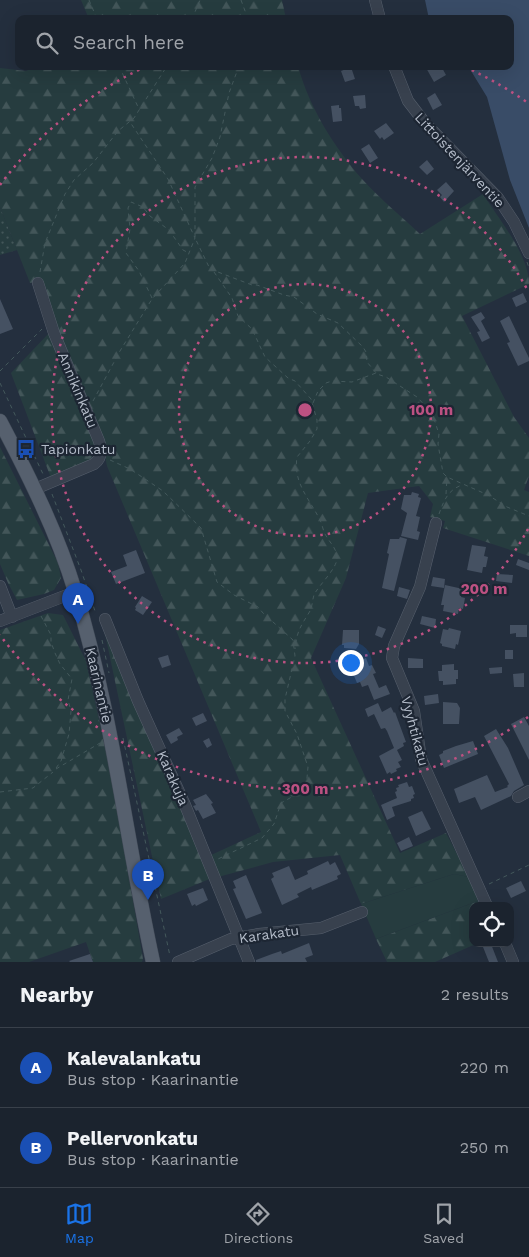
<!DOCTYPE html>
<html lang="en">
<head>
<meta charset="utf-8">
<style>
	:root { --surface:#1b232e; --page:#282f3a; --text:#f1f3f6; --muted:#a0a4aa; --line:#39404a; --accent:#1a73e8 }
	body { margin:0; font-family:"Work Sans",sans-serif; background:var(--page); color:var(--text) }
	.controls { position:absolute; right:15px; bottom:15px; display:grid; overflow:hidden; border-radius:10px; box-shadow:0 5px 20px #0002 }
	.controls button { width:45px; height:45px; display:grid; place-items:center; padding:0; border:0; border-bottom:1px solid var(--line); background:var(--surface); color:var(--text); font:25px sans-serif }
	.you { position:absolute; left:350px; top:662px; width:18px; height:18px; margin:-12px; border:4px solid #fff; border-radius:50%; background:#1a73e8; box-shadow:0 0 0 8px #1a73e833 }
	.badge { display:grid; place-items:center; width:32px; height:32px; border-radius:50%; background:var(--accent); color:#fff; font-size:16px; font-weight:700 }
	.pin { position:absolute; translate:-50% -41px; filter:drop-shadow(0 1px 2px #0008) }
	.pin::after { content:''; position:absolute; top:26px; width:18px; height:15px; background:inherit; clip-path:polygon(0 0,100% 0,50% 100%) }
	.list { margin:0; padding:0; list-style:none }
	h2 { display:flex; justify-content:space-between; align-items:center; height:65px; margin:0; padding:0 20px; font-size:21px }
	h2 small { font-size:16px; font-weight:400; color:var(--muted) }
	.list li { display:grid; grid-template-columns:32px 1fr auto; gap:15px; align-items:center; box-sizing:border-box; height:80px; padding:0 20px; border-top:1px solid var(--line) }
	.list b { display:block; font-size:19px; white-space:nowrap }
	.list p { margin:0; font-size:16px; white-space:nowrap; color:var(--muted) }
	.list em { font-size:16px; font-style:normal; color:var(--muted) }
	.icon { flex:none; width:28px; height:28px; fill:none; stroke:currentColor; stroke-width:2; stroke-linecap:round; stroke-linejoin:round }
	.map { position:relative; flex:none; width:529px; height:962px; overflow:hidden }
	.search { position:absolute; background:var(--surface); box-shadow:0 5px 20px #0002; left:15px; right:15px; top:15px; height:55px; display:flex; align-items:center; gap:12px; box-sizing:border-box; padding:0 18px; border-radius:10px; color:var(--muted); font-size:19px }
	.sheet { height:225px; background:var(--surface) }
	nav { display:flex; justify-content:space-around; align-items:center; box-sizing:border-box; height:70px; border-top:1px solid var(--line); background:var(--surface); font-size:14px; color:var(--muted) }
	nav a { display:grid; justify-items:center; gap:2px }
	nav .on { color:var(--accent) }
	.map>svg:first-child { display:block }
	.grass { fill:url(#grass-dots) }
	.forest { fill:url(#forest-firs) }
	.green { fill:#263c3f }
	.water { fill:#394c67 }
	.building { fill:#455162 }
	.lines { fill:none; stroke-linecap:round; stroke-linejoin:round }
	.minor-casing { stroke:#565f6c; stroke-width:12 }
	.major-casing { stroke:#414a57; stroke-width:15 }
	.path { stroke:#44595c; stroke-width:1; stroke-dasharray:4 4; stroke-linecap:butt }
	.minor { stroke:#38414e; stroke-width:11 }
	.major { stroke:#56606e; stroke-width:14 }
	.ring { fill:none; stroke:#bd5182; stroke-width:2.5; stroke-dasharray:2.5 5 }
	.labels { text-anchor:middle; stroke-width:4.5; stroke-linejoin:round; paint-order:stroke }
	.street-label { font-size:14px; fill:#b4bcc9; stroke:#1d2633 }
	.poi-label { font-size:14px; fill:#b4bcc9; stroke:#1d2633; text-anchor:start }
	.centre { fill:#bd5182; stroke:#1d2633; stroke-width:2.5 }
	.ring-label { font-size:15px; text-anchor:middle; font-weight:bold; fill:#bd5182; stroke:#1d2633; stroke-width:4.5; stroke-linejoin:round; paint-order:stroke }
</style>
</head>
<body>
<div class="map">
<svg width="529" height="962" viewBox="0 0 529 962">
	<defs>
		<pattern id="grass-dots" width="8" height="8" patternUnits="userSpaceOnUse" patternTransform="scale(1.25)"><rect width="8" height="8" fill="#263c3f"/><path d="M2 2h.1M6 6h.1" fill="none" stroke="#435659" stroke-width="1.8" stroke-linecap="round"/></pattern>
		<pattern id="forest-firs" width="22" height="20" patternUnits="userSpaceOnUse" patternTransform="scale(1.25)"><rect width="22" height="20" fill="#263c3f"/><path d="M5 1l3.5 6h-7zM16 11l3.5 6h-7z" fill="#435659"/></pattern>
	</defs>
	<rect width="100%" height="100%" fill="#242f3e"/>
	<path class="grass" d="M0 207 17 250 0 255Z"/>
	<path class="forest" d="M81 0H282L286 19H89Z
		M37 66H298C309 107 334 147 362 179 379 198 401 216 420 234L483 194C498 218 529 255 529 284L462 316 514 417 529 438V476L524 490 529 492V556L443 528 445 521 430 517 433 504 419 486 368 493 346 578 311 658 400 853 446 833 469 877 454 874 361 904 340 855 273 862 218 877 209 856 261 832 107 466 102 441 57 328 40 281 30 283 0 207V68L26 71Z
		M50 332 95 445 94 453 90 460 51 478 11 373Z
		M0 447 58 563 61 578 54 590 44 594 17 600 8 583 0 564Z
		M48 613 63 615 86 661 112 779 143 959 142 962H93L86 942 29 962H0V630Z
		M104 629 212 878 161 899Z
		M478 901 480 906H473V943H478L435 962H387L376 939Z"/>
	<path class="green" d="M454 874 469 877 478 901 376 939 361 904Z"/>
	<path class="water" d="M425 0H529V228L510 180 487 97 468 66H510V19H429Z"/>
	<path class="building" d="M425 66H441L446 75 434 82Z
		M351 67 355 79 345 82 341 71Z
		M435 93 442 105 433 110 427 98Z
		M365 95 366 108 360 109 359 106H355L353 96Z
		M339 105V108H341L342 121 333 122 331 106Z
		M386 123 394 133 384 140 382 137 380 139 374 131Z
		M369 144 378 158 370 163 361 149Z
		M427 160 434 169 427 175 419 167Z
		M446 182 454 191 444 202 440 197 442 195 437 190Z
		M523 293 527 302 516 307 512 298Z
		M0 299 13 329 0 334Z
		M481 312 485 318 481 321 490 338 482 342 477 332 480 331 471 317Z
		M509 316 529 358V361L518 366 507 343 510 342 500 321Z
		M412 492 419 494 418 497 421 498 416 516 420 517 417 531 420 532 418 540 401 536 407 513 401 509 404 495H411Z
		M400 537 407 539 394 591 382 588 389 554 387 553 390 539H399Z
		M472 545 486 547 484 556 488 557 486 567H483L482 573 467 570Z
		M136 550 145 573 116 584 111 572 127 566 123 555Z
		M518 559 529 563V570L516 565Z
		M497 574 513 575 512 583 496 581Z
		M433 577 445 579 444 588 431 586Z
		M445 585 463 589 461 597 465 598 463 609 459 608 458 614 443 611 444 605H441Z
		M399 587 410 590 407 599 397 596Z
		M142 596 152 602 143 615 135 610 136 608 135 607Z
		M422 616 436 619 435 628 420 624Z
		M510 625H527V637H516V633L510 634Z
		M378 626 386 629 382 638 375 635Z
		M449 628 461 631 458 645 456 644 455 649 442 646V644L440 643 443 629 448 630Z
		M343 630H359V644L356 649 344 648V645H342Z
		M505 650H513V659H505Z
		M168 655 171 665 162 668 158 658Z
		M366 658 369 666 372 665 376 673 373 674 379 688 386 685 390 694 374 700 368 685 362 687 360 682 357 683 352 671 355 670 353 664Z
		M408 658 423 659V668H408Z
		M454 664V670H458V679H456V684L443 685V681H439L438 671H442V665Z
		M502 667V673L490 674 489 668Z
		M524 673V687H514L513 674Z
		M438 694 439 703 425 705 424 696Z
		M443 702 457 703 460 708 459 724H443Z
		M378 703 382 712 391 707 394 713 395 712 406 742 403 743 404 746 397 750 402 760 398 762 401 767 396 769 397 771 391 774 390 772 387 774 379 756 394 748 387 731 385 728 381 729 374 714 368 717 365 709Z
		M203 713 207 721 196 726 192 718Z
		M524 717 529 726V760L511 724Z
		M179 728 183 734 177 737 178 740 171 744 166 735Z
		M496 729 508 748 524 785 514 791 511 796 481 810 475 797 459 803 454 789 487 775 495 792 508 787 507 786 509 784 484 736Z
		M209 738 212 745 207 748 203 741Z
		M473 741 478 754 444 768 439 755 443 753V751L456 746Z
		M407 782 409 787 412 786 415 794 413 795 414 798 411 799V801L392 807 395 816 387 820 381 805 397 798 395 792 397 791 396 788 399 787 398 785Z
		M206 794 213 803 211 804 216 813 203 819 198 810 196 811 193 806 196 805 193 800Z
		M422 811 431 829 416 836 408 817Z
		M409 837 413 846 401 851 397 843Z
		M328 861 330 865 335 862 341 874 337 876 338 879 312 890 311 887 297 894 299 897 282 905 271 879 274 877 272 873 289 866 295 880 308 874 307 871Z
		M246 875 262 913 246 919 233 889 236 888 233 881Z
		M521 881 526 891 511 898 506 888Z
		M203 888 208 900 196 906 195 904 192 906 187 894Z
		M309 943 313 955 305 958 307 962H256V960L272 954 281 951 282 954Z
		M491 944 498 962H489L483 947Z
		M90 954 93 962H70L69 961Z"/>
	<g class="lines">
		<g class="minor-casing">
			<path id="minor" d="M375 0 380 19
				M394 66 408 101 425 123 498 198 514 222 529 253
				M35 489 94 464C102 458 102 450 99 441L54 333 38 283
				M436 523 420 587 394 646 392 658 414 711 421 759 487 906
				M0 586 12 617
				M105 619 138 701 185 805 249 962
				M0 621 75 592
				M518 797 529 791
				M505 943 513 962
				M178 962 231 939 259 934 321 928 362 912"/>
		</g>
		<g class="major-casing">
			<path id="major" d="M0 421C29 476 57 532 75 591 112 712 126 839 153 962"/>
		</g>
		<path class="path" d="M89 0 97 19
			M241 0 248 19
			M192 19 200 0
			M119 66 139 109
			M239 66 229 93 220 137 212 158 195 187V238L210 269 252 285H257L284 295 294 297 317 314 338 323 363 347 366 352 367 362 377 374 386 377 417 397 432 413 439 434 438 444 443 473 447 477 488 495 507 507 529 516
			M527 262 529 268
			M40 272 45 243 65 194 74 180 93 163 118 131 134 118 167 66
			M214 272 232 298 238 316 252 329 265 357 288 378 295 381 311 399 317 420V429L310 441 297 457C293 483 309 498 320 520 322 524 323 530 325 534 329 542 337 548 337 558 337 568 321 583 315 593 312 598 313 605 310 611 301 626 297 630 295 649
			M152 298 139 271 126 253 130 229 128 208 131 202 143 207 150 216 169 230 183 250 189 253
			M0 371 42 329
			M0 383 43 474
			M93 401 120 351 152 299 185 263 195 238 168 179 130 122
			M313 403 318 391 326 383 332 381 352 382 376 373
			M110 460 130 469 163 491 201 528 217 582 234 595 258 607 263 613 293 640 295 656 285 699V711L297 734 308 767 306 789 281 803 274 824 262 838 218 859
			M52 494 81 570 96 614
			M446 494 447 478
			M439 514C444 500 448 490 462 485
			M41 616 51 635V642L55 653 60 664 72 679 68 700 71 711 69 734 61 761 54 771
			M102 640 109 673
			M123 738 170 956
			M56 769 100 743
			M0 792 33 788 53 772
			M489 884 529 865"/>
		<use href="#minor" class="minor"/>
		<use href="#major" class="major"/>
	</g>
	<g class="ring">
		<circle cx="305" cy="410" r="126"/>
		<path d="M528 529A253 253 0 1 1 528 291"/>
		<path d="M528 717A379 379 0 0 1 0 635M0 185A379 379 0 0 1 145 67M465 67A379 379 0 0 1 528 103"/>
	</g>
	<defs>
		<g id="bus-bare" transform="scale(1.5)"><path d="M-5-6H5V4H4V6H2V4H-2V6H-4V4H-5ZM-3.5-4V0h7V-4ZM-3.5 1.2v1.5H-2V1.2ZM2 1.2v1.5H3.5V1.2Z" fill="#1a4fb4" stroke="#1d2633" stroke-width="2.5" paint-order="stroke"/></g>
	</defs>
	<g fill-rule="evenodd">
		<use href="#bus-bare" x="26" y="449"/>
	</g>
	<g class="labels">
		<g class="street-label">
			<text transform="translate(460 160) rotate(47)" y="5">Littoistenjärventie</text>
			<text transform="translate(78 390) rotate(67)" y="5">Annikinkatu</text>
			<text transform="translate(99 685) rotate(77)" y="5">Kaarinantie</text>
			<text transform="translate(415 731) rotate(75)" y="5">Vyyhtikatu</text>
			<text transform="translate(173 778) rotate(66)" y="5">Karakuja</text>
			<text transform="translate(269 934) rotate(-8)" y="5">Karakatu</text>
		</g>
		<g class="poi-label">
			<text x="41" y="454">Tapionkatu</text>
		</g>
	</g>
	<circle cx="305" cy="410" r="8" class="centre"/>
	<g class="ring-label">
		<text x="431" y="415">100 m</text>
		<text x="484" y="594">200 m</text>
		<text x="305" y="794">300 m</text>
	</g>
</svg>
<div class="controls">
<button><svg class="icon" aria-label="locate" viewBox="0 0 24 24"><circle cx="12" cy="12" r="6"/><path d="M12 2v4M12 18v4M2 12h4M18 12h4"/></svg></button>
</div>
<div class="you"></div>
<div class="pin badge" style="left:78px;top:624px;background:#1a4fb4">A</div>
<div class="pin badge" style="left:148px;top:900px;background:#1a4fb4">B</div>
<div class="search"><svg class="icon" aria-label="search" viewBox="0 0 24 24"><circle cx="10" cy="10" r="6"/><path d="M15 15l6 6"/></svg>Search here</div>
</div>
<section class="sheet">
<h2>Nearby<small>2 results</small></h2>
<ul class="list">
<li><span class="badge" style="background:#1a4fb4">A</span><div><b>Kalevalankatu</b><p>Bus stop · Kaarinantie</p></div><em>220 m</em></li>
<li><span class="badge" style="background:#1a4fb4">B</span><div><b>Pellervonkatu</b><p>Bus stop · Kaarinantie</p></div><em>250 m</em></li>
</ul>
</section>
<nav>
<a class="on"><svg class="icon" aria-label="map" viewBox="0 0 24 24"><path d="M3 6l6-2 6 2 6-2v14l-6 2-6-2-6 2zM9 4v14M15 6v14"/></svg>Map</a>
<a><svg class="icon" aria-label="directions" viewBox="0 0 24 24"><path d="M12 3l9 9-9 9-9-9zM9 14v-3h6M13 9l2 2-2 2"/></svg>Directions</a>
<a><svg class="icon" aria-label="saved" viewBox="0 0 24 24"><path d="M7 4h10v16l-5-4-5 4z"/></svg>Saved</a>
</nav>
</body>
</html>
